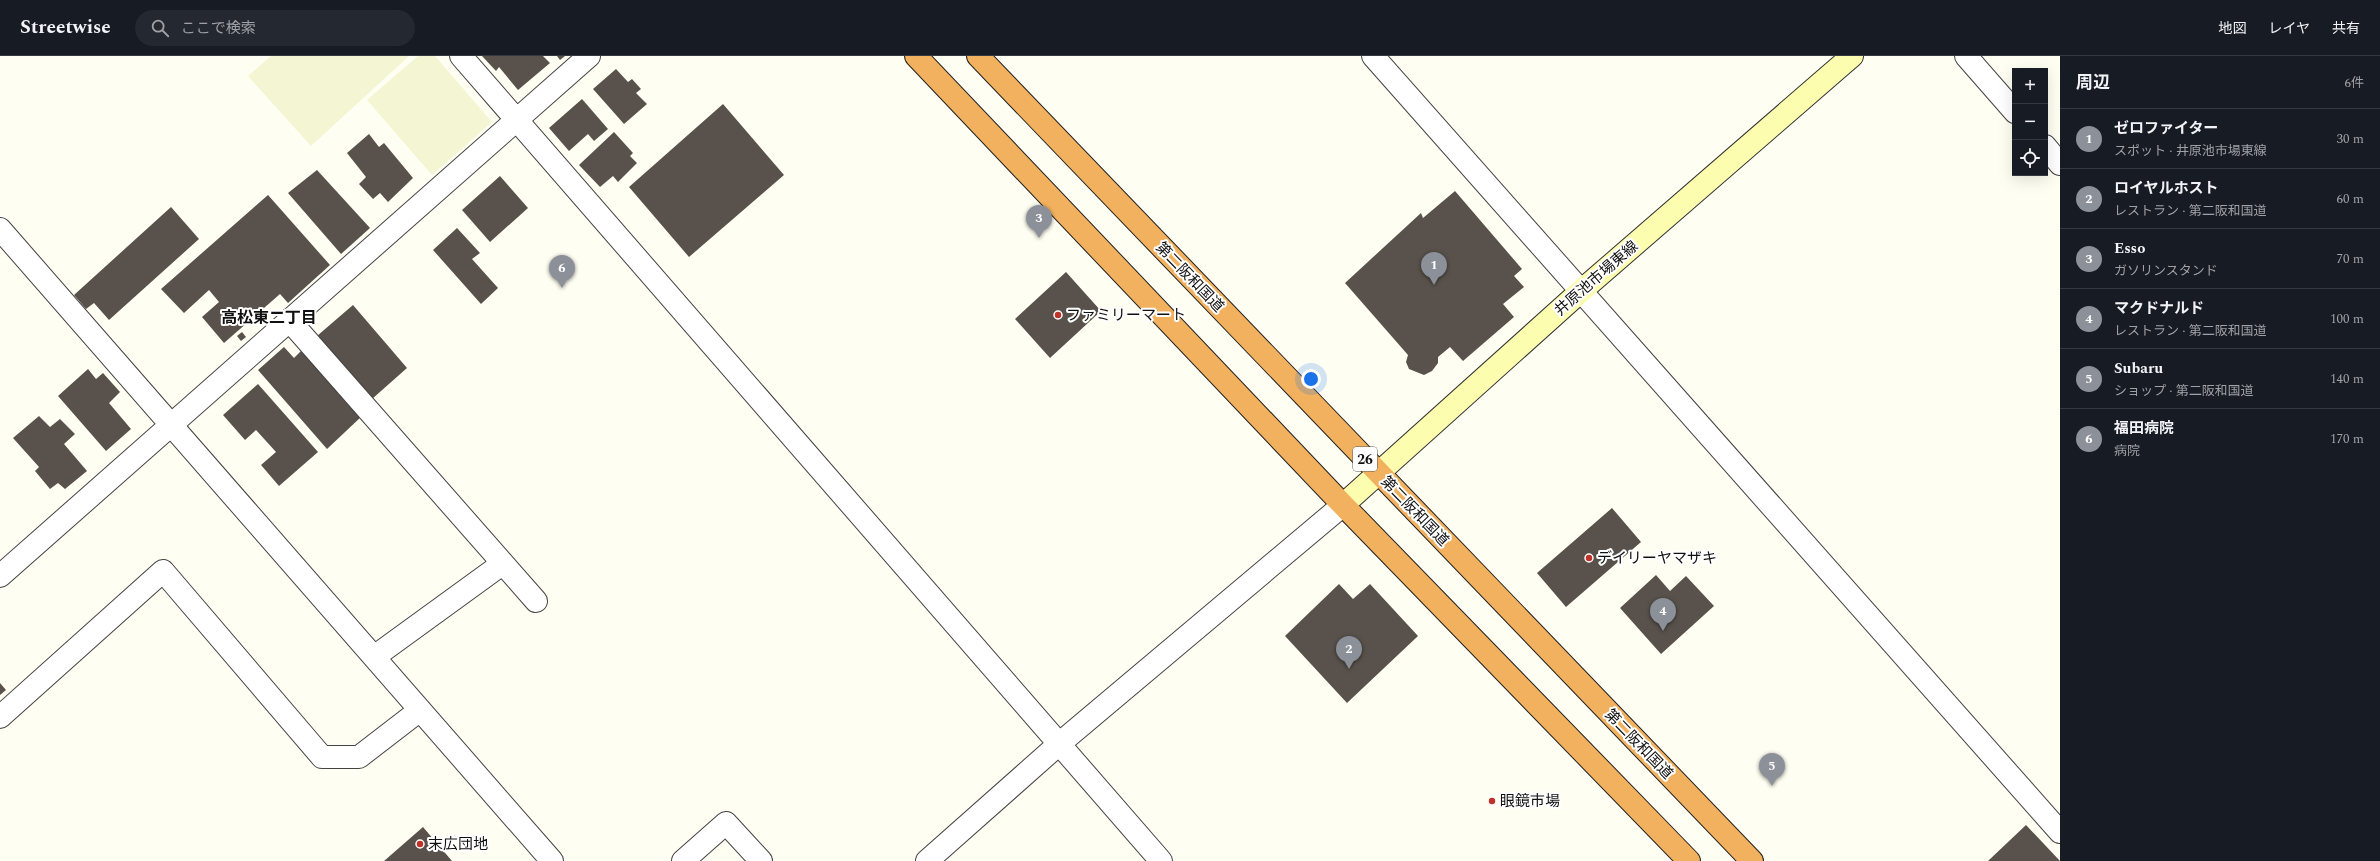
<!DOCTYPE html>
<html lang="ja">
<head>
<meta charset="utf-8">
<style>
	:root { --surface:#171b24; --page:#242831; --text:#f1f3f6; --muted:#9ea1a6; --line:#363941; --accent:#8c9099 }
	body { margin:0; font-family:Spectral,"Noto Sans JP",serif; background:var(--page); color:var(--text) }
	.controls { position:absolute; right:12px; top:12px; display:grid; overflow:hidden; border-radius:0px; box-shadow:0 4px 16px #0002 }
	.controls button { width:36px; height:36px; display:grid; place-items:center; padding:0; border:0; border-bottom:1px solid var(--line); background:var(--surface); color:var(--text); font:20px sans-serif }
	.you { position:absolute; left:1311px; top:323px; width:14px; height:14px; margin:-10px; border:3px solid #fff; border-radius:50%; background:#1a73e8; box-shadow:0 0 0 6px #1a73e833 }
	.badge { display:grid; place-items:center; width:26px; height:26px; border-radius:50%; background:var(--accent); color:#fff; font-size:13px; font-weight:700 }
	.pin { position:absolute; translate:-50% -33px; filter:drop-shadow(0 1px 2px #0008) }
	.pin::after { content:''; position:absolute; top:21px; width:14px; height:12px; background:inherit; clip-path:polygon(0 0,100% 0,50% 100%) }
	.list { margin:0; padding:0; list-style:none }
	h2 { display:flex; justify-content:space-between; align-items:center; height:52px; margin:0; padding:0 16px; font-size:17px }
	h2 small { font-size:13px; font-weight:400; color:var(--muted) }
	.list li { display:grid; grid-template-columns:26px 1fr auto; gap:12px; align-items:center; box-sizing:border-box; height:60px; padding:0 16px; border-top:1px solid var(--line) }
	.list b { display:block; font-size:15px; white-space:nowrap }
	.list p { margin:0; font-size:13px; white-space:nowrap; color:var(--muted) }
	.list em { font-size:13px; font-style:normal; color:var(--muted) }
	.icon { flex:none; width:22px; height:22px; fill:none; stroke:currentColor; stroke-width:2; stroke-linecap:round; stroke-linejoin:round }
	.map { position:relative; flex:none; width:2060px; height:805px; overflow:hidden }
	header { display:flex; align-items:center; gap:24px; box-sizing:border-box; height:56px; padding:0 20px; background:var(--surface); border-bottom:1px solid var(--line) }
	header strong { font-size:19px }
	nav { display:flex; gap:22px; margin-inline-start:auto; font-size:14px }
	.search { width:280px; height:36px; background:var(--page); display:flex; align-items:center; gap:10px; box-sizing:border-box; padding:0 14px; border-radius:22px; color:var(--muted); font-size:15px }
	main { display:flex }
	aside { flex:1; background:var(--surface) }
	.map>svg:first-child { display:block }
	.farmland { fill:#f4f5d3 }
	.building { fill:#59524c }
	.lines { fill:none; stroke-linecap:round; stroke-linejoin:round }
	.street-casing { stroke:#434343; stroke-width:24 }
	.secondary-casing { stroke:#323232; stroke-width:24 }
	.highway-casing { stroke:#212121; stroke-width:24 }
	.street { stroke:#fff; stroke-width:22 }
	.secondary { stroke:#fdfdb0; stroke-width:22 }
	.highway { stroke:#f2b15e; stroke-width:22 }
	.poi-dot { fill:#bf3229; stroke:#fff; stroke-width:1.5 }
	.labels { text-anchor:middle; stroke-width:4; stroke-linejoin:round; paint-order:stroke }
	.shield { fill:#fff; stroke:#585858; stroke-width:1 }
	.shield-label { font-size:14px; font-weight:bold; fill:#101010 }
	.street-label { font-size:15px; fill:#101010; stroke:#fff }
	.poi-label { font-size:15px; fill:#101010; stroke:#fff; text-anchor:start }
	.neighbourhood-label { font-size:16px; font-weight:bold; fill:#101010; stroke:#fff }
</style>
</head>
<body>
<header>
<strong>Streetwise</strong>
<div class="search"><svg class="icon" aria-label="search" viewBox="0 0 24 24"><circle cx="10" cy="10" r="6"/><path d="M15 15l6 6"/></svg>ここで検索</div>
<nav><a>地図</a><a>レイヤ</a><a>共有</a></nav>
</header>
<main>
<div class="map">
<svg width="2060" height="805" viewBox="0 0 2060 805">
	<rect width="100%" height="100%" fill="#fffef3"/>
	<path class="farmland" d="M271 0H409L311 90 248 20Z
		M418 0H435L492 66 432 119 367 44Z"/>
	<path class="building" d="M482 0H543L550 7 518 34 499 11 496 15Z
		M557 0H565L560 4Z
		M616 13 628 26 632 23 641 33 636 37 647 48 624 68 593 33Z
		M582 43 608 73 594 85 588 78 569 95 549 72Z
		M723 48 784 119 689 201 629 131Z
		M614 76 633 97 630 100 637 107 618 126 613 120 600 131 579 109Z
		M369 78 379 91 384 87 413 122 388 146 380 137 373 143 359 128 366 121 347 97Z
		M317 114 370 172 341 198 288 137Z
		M500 120 528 152 490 186 462 154Z
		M1455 135 1522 213 1514 220 1524 231 1503 248 1514 261 1463 305 1450 291 1438 301V307L1432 315 1424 319 1409 313 1406 306 1408 299 1345 227 1421 157 1423 162Z
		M268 139 330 209 288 247 280 238 224 287 202 261 219 246 209 234 184 257 161 233Z
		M171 151 199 183 109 264 94 247 86 253 74 239Z
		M457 172 480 197 472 203 498 232 481 248 433 194Z
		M1066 216 1101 255 1050 302 1015 263Z
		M353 249 407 312 372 343 317 280Z
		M242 276 246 281 241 285 237 280Z
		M284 291 294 302 302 294 362 360 327 393 258 314Z
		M88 313 96 323 103 317 120 336 109 347 131 373 106 395 58 340Z
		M258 328 318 396 279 430 261 409 276 396 256 374 245 384 223 359Z
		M39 360 50 371 60 363 75 378 64 388 87 415 65 433 58 427 50 433 35 415 39 411 13 382Z
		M1612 452 1641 486 1566 551 1537 517Z
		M1656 519 1670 535 1686 520 1714 550 1661 598 1620 552Z
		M1339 528 1353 543 1370 528 1418 580 1347 647 1285 580Z
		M0 627 6 634 0 639Z
		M2026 769 2060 805H1988Z
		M423 771 452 805H384Z"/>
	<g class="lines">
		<g class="street-casing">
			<path id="street" d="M461 0 1161 805
				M1373 0 2060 776
				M1966 0 2015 56
				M2045 90 2060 108
				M0 173 552 805
				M289 264 536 545
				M0 520 589 0
				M374 601 502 508
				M0 661 163 515 322 701H359L420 654
				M683 805 726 767 761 805
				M927 805 1059 688 1343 449"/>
		</g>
		<g class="secondary-casing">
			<path id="secondary" d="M1343 449 1581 235 1852 0"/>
		</g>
		<g class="highway-casing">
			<path id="highway" d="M916 0 1343 449 1689 805
				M978 0 1752 805"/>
		</g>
		<use href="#street" class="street"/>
		<use href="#secondary" class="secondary"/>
		<use href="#highway" class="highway"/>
	</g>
	<g class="poi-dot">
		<circle cx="1058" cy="259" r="4"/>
		<circle cx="1589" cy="502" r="4"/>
		<circle cx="1492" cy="745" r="4"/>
		<circle cx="420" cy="788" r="4"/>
	</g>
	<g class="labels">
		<rect class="shield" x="1353" y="391" width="24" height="24" rx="3"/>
		<g class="shield-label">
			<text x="1365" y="408">26</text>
		</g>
		<g class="street-label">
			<text transform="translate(1190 221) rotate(46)" y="5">第二阪和国道</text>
			<text transform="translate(1596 222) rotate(-41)" y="5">井原池市場東線</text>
			<text transform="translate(1415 455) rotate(46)" y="5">第二阪和国道</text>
			<text transform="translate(1639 688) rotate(46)" y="5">第二阪和国道</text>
		</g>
		<g class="poi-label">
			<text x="1066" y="264">ファミリーマート</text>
			<text x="1597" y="507">デイリーヤマザキ</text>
			<text x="1500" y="750">眼鏡市場</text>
			<text x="428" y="793">末広団地</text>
		</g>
		<g class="neighbourhood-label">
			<text x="269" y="267">高松東二丁目</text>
		</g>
	</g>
</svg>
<div class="controls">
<button>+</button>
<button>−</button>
<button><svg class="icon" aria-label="locate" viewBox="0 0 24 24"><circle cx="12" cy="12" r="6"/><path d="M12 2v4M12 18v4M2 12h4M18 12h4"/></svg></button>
</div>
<div class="you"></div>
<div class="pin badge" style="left:1434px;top:229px">1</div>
<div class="pin badge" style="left:1349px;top:613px">2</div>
<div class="pin badge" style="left:1039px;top:182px">3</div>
<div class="pin badge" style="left:1663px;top:575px">4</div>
<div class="pin badge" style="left:1772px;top:730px">5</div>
<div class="pin badge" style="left:562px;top:232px">6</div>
</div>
<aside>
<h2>周辺<small>6件</small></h2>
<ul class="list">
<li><span class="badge">1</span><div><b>ゼロファイター</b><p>スポット · 井原池市場東線</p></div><em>30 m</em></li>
<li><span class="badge">2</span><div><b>ロイヤルホスト</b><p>レストラン · 第二阪和国道</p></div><em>60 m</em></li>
<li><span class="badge">3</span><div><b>Esso</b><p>ガソリンスタンド</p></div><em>70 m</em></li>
<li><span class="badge">4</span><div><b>マクドナルド</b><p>レストラン · 第二阪和国道</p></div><em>100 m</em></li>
<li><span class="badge">5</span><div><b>Subaru</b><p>ショップ · 第二阪和国道</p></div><em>140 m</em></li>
<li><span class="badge">6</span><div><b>福田病院</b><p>病院</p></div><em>170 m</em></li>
</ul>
</aside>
</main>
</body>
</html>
